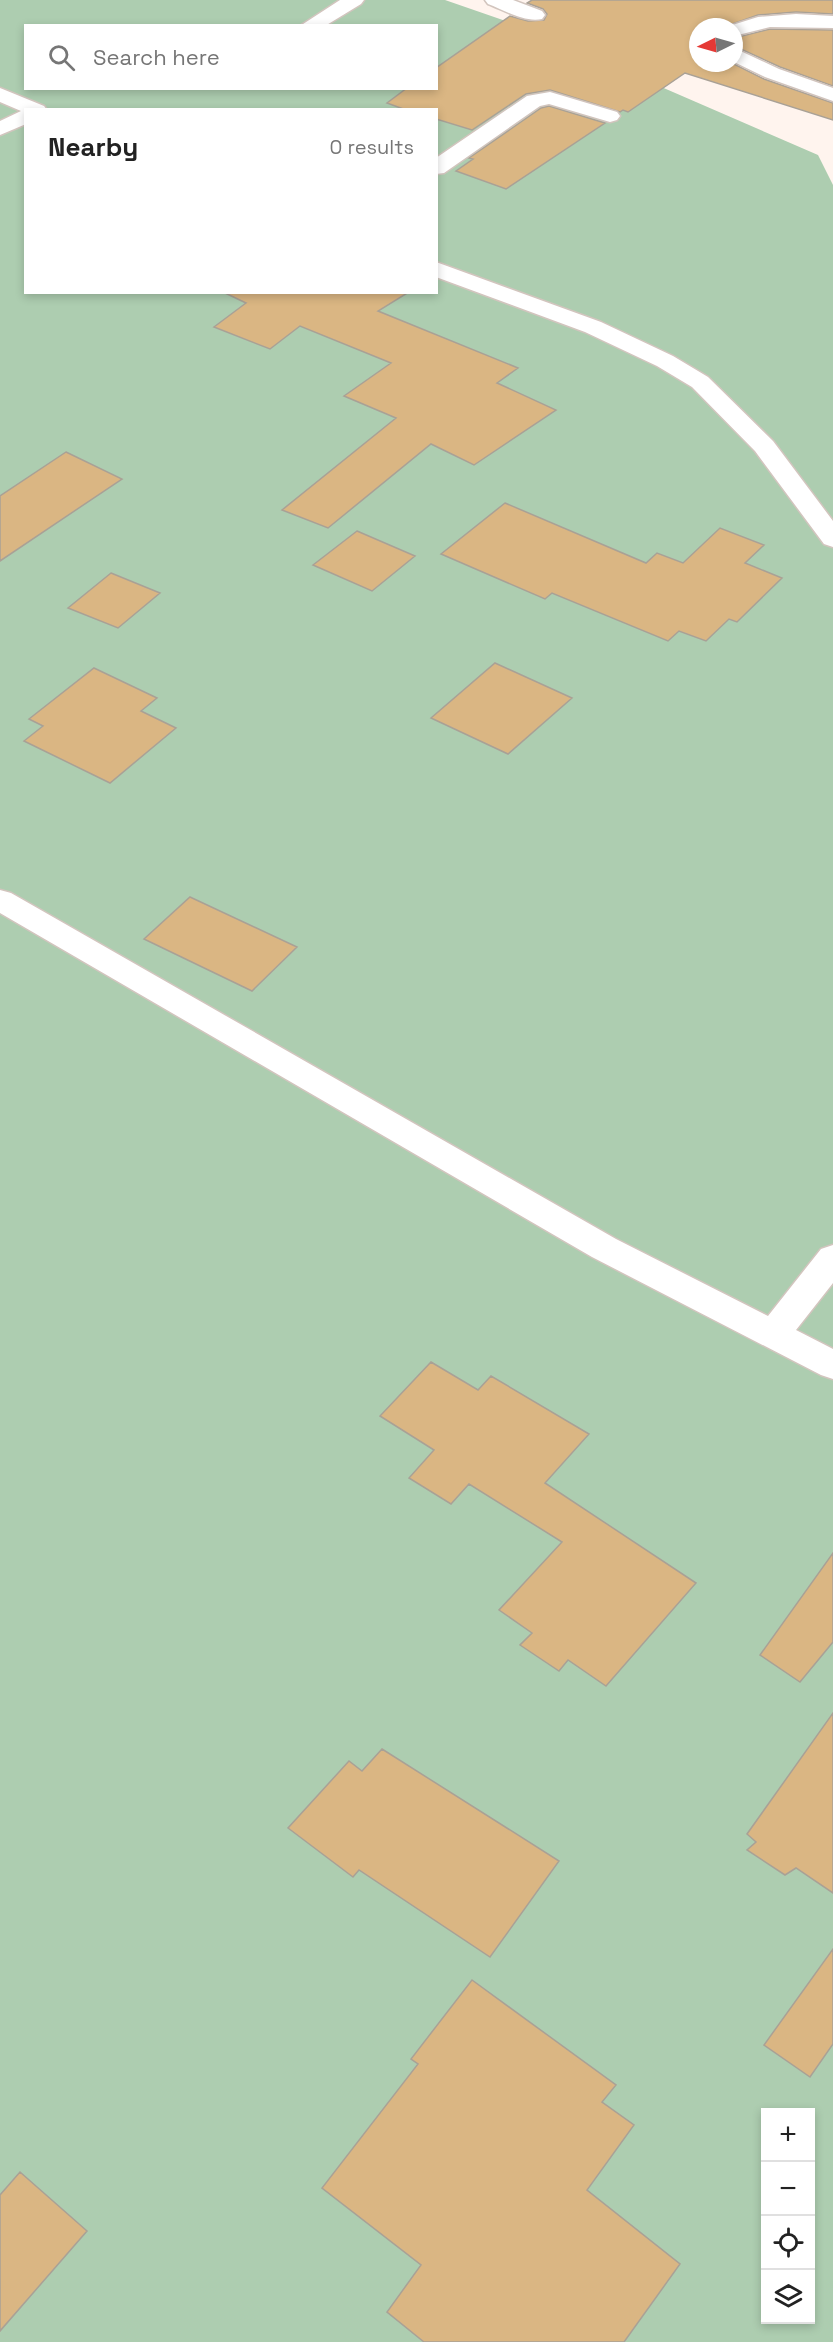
<!DOCTYPE html>
<html lang="en">
<head>
<meta charset="utf-8">
<style>
	:root { --surface:#fff; --page:#f2f2f2; --text:#222; --muted:#767676; --line:#e0e0e0 }
	body { margin:0; font-family:"Space Grotesk",sans-serif; background:var(--page); color:var(--text) }
	.controls { position:absolute; right:18px; bottom:18px; display:grid; overflow:hidden; border-radius:0px; box-shadow:0 3px 9px #0003 }
	.controls button { width:54px; height:54px; display:grid; place-items:center; padding:0; border:0; border-bottom:2px solid var(--line); background:var(--surface); color:var(--text); font:30px sans-serif }
	.compass { position:absolute; left:689px; top:18px; width:54px; height:54px; border-radius:50%; background:var(--surface); box-shadow:0 3px 9px #0003; rotate:265deg }
	.list { margin:0; padding:0; list-style:none }
	h2 { display:flex; justify-content:space-between; align-items:center; height:78px; margin:0; padding:0 24px; font-size:26px }
	h2 small { font-size:20px; font-weight:400; color:var(--muted) }
	.icon { flex:none; width:33px; height:33px; fill:none; stroke:currentColor; stroke-width:2; stroke-linecap:round; stroke-linejoin:round }
	.map { position:relative; flex:none; width:833px; height:2342px; overflow:hidden }
	.search { position:absolute; background:var(--surface); box-shadow:0 3px 9px #0003; left:24px; top:24px; width:414px; height:66px; display:flex; align-items:center; gap:15px; box-sizing:border-box; padding:0 21px; border-radius:0px; color:var(--muted); font-size:22px }
	.panel { position:absolute; background:var(--surface); box-shadow:0 3px 9px #0003; left:24px; top:108px; width:414px; height:186px; border-radius:0px }
	.map>svg:first-child { display:block }
	.green { fill:#adcdb0; fill-rule:evenodd }
	.building { fill:#dab683; stroke:#a9a196; stroke-width:1.5 }
	.lines { fill:none; stroke-linecap:round; stroke-linejoin:round }
	.minor-casing { stroke:#d2c5be; stroke-width:3 }
	.minor { fill:#fff; fill-rule:evenodd }
</style>
</head>
<body>
<div class="map">
<svg width="833" height="2342" viewBox="0 0 833 2342">
	<rect width="100%" height="100%" fill="#fff4ee"/>
	<path class="green" d="M0 0H445L523 27 818 155 833 185V2342H0ZM26 26H436V88H26ZM26 110H436V292H26ZM766 2112H810V2320H766Z"/>
	<path class="building" d="M532 0H833V14L796 12 758 15 724 27H698V63H732L764 79 833 103V120L685 73 628 112 623 110 620 112 550 90 526 94 472 130 436 119V110H406L387 103 407 88H436V68L510 16 528 21 544 20 547 14 543 9 527 3Z
		M770 29 833 30V86L780 67 734 46V38Z
		M549 106 605 123 506 189 456 171 473 159 469 158 541 108Z
		M223 292H409L378 311 518 368 497 383 556 410 474 465 431 444 328 528 282 510 396 418 344 396 391 363 300 326 270 349 214 327 246 303Z
		M66 452 122 479 0 561V496Z
		M505 503 646 563 657 553 683 563 720 528 764 545 745 563 782 578 737 622 729 619 706 641 679 631 668 641 552 593 545 599 441 554Z
		M357 531 415 556 372 591 313 565Z
		M111 573 160 593 118 628 68 608Z
		M495 663 572 698 508 754 431 718Z
		M94 668 157 698 141 711 176 728 110 783 24 741 43 726 29 719Z
		M190 897 297 947 252 991 144 939Z
		M431 1362 478 1390 491 1376 589 1434 545 1483 696 1583 606 1686 568 1660 559 1671 520 1645 532 1633 499 1610 562 1542 469 1484 451 1504 409 1478 434 1450 380 1416Z
		M833 1553V1642L800 1682 760 1655Z
		M833 1713V1893L796 1868 785 1875 747 1850 756 1842 747 1834Z
		M382 1749 559 1861 490 1957 359 1870 353 1877 288 1828 349 1761 362 1771Z
		M833 1949V2044L810 2077 764 2045Z
		M472 1980 616 2085 602 2102 634 2125 587 2190 680 2264 624 2342H424L387 2312 421 2265 322 2188 418 2064 411 2059Z
		M20 2172 87 2231 0 2331V2195Z"/>
	<g class="lines">
		<g class="minor-casing">
			<path id="minor" d="M340 0H364L361 4 325 26H300Z
				M485 0H513L542 11 545 15 542 19C525 23 504 10 488 4Z
				M796 14 833 16V28L770 27 734 36V27H726L758 17Z
				M734 48 779 69 833 88V101L765 77 734 62Z
				M0 88 44 106 47 110H26V124L0 135V121L21 111 0 102Z
				M550 92 617 112 620 116 617 120 610 122 549 104 540 106 444 173 436 174V158L527 96Z
				M436 262 601 322 673 356 708 377 773 441 833 521V547L824 544 755 451 692 387 657 366 585 332 436 277Z
				M0 890 11 893 616 1239 768 1316 821 1249 833 1245V1283L796 1330 833 1349V1379L821 1375 592 1257 0 913Z"/>
		</g>
		<use href="#minor" class="minor"/>
	</g>
</svg>
<div class="controls">
<button>+</button>
<button>−</button>
<button><svg class="icon" aria-label="locate" viewBox="0 0 24 24"><circle cx="12" cy="12" r="6"/><path d="M12 2v4M12 18v4M2 12h4M18 12h4"/></svg></button>
<button><svg class="icon" aria-label="layers" viewBox="0 0 24 24"><path d="M12 4l9 5-9 5-9-5zM3 14l9 5 9-5"/></svg></button>
</div>
<svg class="compass" viewBox="-18 -18 36 36"><path d="M0-13l5 13h-10z" fill="#e53935"/><path d="M0 13l5-13h-10z" fill="#767676"/></svg>
<div class="search"><svg class="icon" aria-label="search" viewBox="0 0 24 24"><circle cx="10" cy="10" r="6"/><path d="M15 15l6 6"/></svg>Search here</div>
<section class="panel">
<h2>Nearby<small>0 results</small></h2>
<ul class="list">
</ul>
</section>
</div>
</body>
</html>
